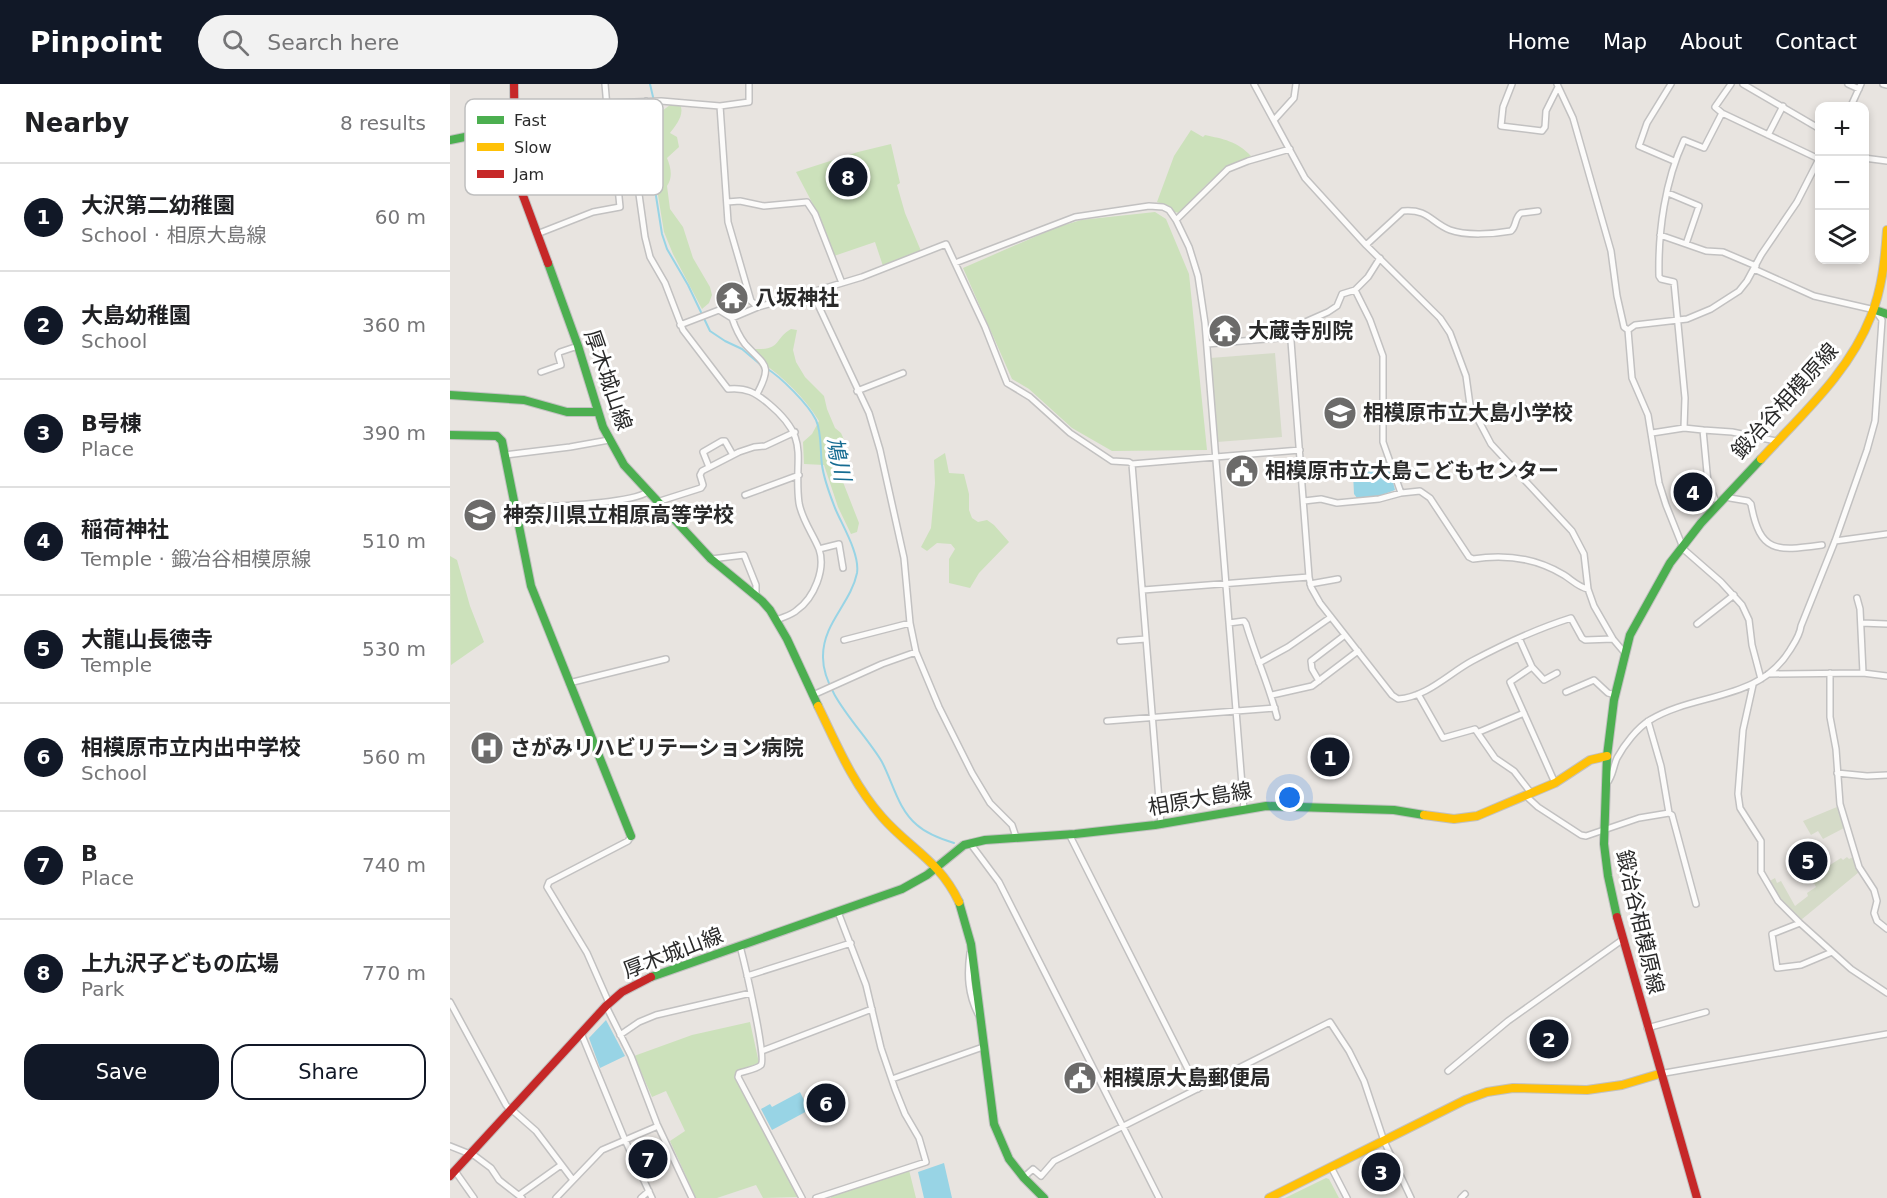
<!DOCTYPE html>
<html lang="en">
<head>
<meta charset="utf-8">
<style>
	:root { --surface:#fff; --page:#f2f2f2; --text:#202124; --muted:#757577; --line:#e0e0e0; --accent:#111827 }
	body { margin:0; font-family:"DejaVu Sans","Noto Sans JP",sans-serif; background:var(--page); color:var(--text) }
	.controls { position:absolute; right:18px; top:18px; display:grid; overflow:hidden; border-radius:12px; box-shadow:0 3px 9px #0003 }
	.controls button { width:54px; height:54px; display:grid; place-items:center; padding:0; border:0; border-bottom:2px solid var(--line); background:var(--surface); color:var(--text); font:30px sans-serif }
	.you { position:absolute; left:840px; top:714px; width:21px; height:21px; margin:-15px; border:4px solid #fff; border-radius:50%; background:#1a73e8; box-shadow:0 0 0 9px #1a73e833 }
	.badge { display:grid; place-items:center; width:39px; height:39px; border-radius:50%; background:var(--accent); color:#fff; font-size:20px; font-weight:700 }
	.pin { position:absolute; translate:-50% -50%; border:3px solid #fff; box-shadow:0 2px 6px #0006 }
	.list { margin:0; padding:0; list-style:none }
	h2 { display:flex; justify-content:space-between; align-items:center; height:78px; margin:0; padding:0 24px; font-size:26px }
	h2 small { font-size:20px; font-weight:400; color:var(--muted) }
	.list li { display:grid; grid-template-columns:39px 1fr auto; gap:18px; align-items:center; box-sizing:border-box; height:108px; padding:0 24px; border-top:2px solid var(--line) }
	.list b { display:block; font-size:22px; white-space:nowrap }
	.list p { margin:0; font-size:20px; white-space:nowrap; color:var(--muted) }
	.list em { font-size:20px; font-style:normal; color:var(--muted) }
	.actions { display:flex; gap:12px; padding:18px 24px }
	.actions a { flex:1; padding:14px 0; border:2px solid var(--accent); border-radius:18px; text-align:center; font-size:21px; color:var(--accent) }
	.actions .main { background:var(--accent); color:#fff }
	.icon { flex:none; width:33px; height:33px; fill:none; stroke:currentColor; stroke-width:2; stroke-linecap:round; stroke-linejoin:round }
	.map { position:relative; flex:none; width:1437px; height:1114px; overflow:hidden }
	header { display:flex; align-items:center; gap:36px; box-sizing:border-box; height:84px; padding:0 30px; background:var(--accent); color:#fff }
	header strong { font-size:28px }
	nav { display:flex; gap:33px; margin-inline-start:auto; font-size:21px }
	.search { width:420px; height:54px; background:var(--page); display:flex; align-items:center; gap:15px; box-sizing:border-box; padding:0 21px; border-radius:33px; color:var(--muted); font-size:22px }
	main { display:flex }
	aside { flex:1; background:var(--surface) }
	.map>svg:first-child { display:block }
	.green { fill:#cce1bb }
	.cemetery { fill:#d5dbc8 }
	.water { fill:#98d4e5 }
	.lines { fill:none; stroke-linecap:round; stroke-linejoin:round }
	.stream { stroke:#98d4e5; stroke-width:2 }
	.street-casing { stroke:#c2c1c1; stroke-width:8 }
	.fast-casing { stroke:#c2c1c1; stroke-width:10 }
	.slow-casing { stroke:#c2c1c1; stroke-width:10 }
	.jam-casing { stroke:#c2c1c1; stroke-width:10 }
	.street { stroke:#fcfbfa; stroke-width:5 }
	.fast { stroke:#4caf50; stroke-width:8 }
	.slow { stroke:#ffc107; stroke-width:8 }
	.jam { stroke:#c62828; stroke-width:8 }
	.labels { text-anchor:middle; stroke-width:6; stroke-linejoin:round; paint-order:stroke }
	.poi-label { font-size:21px; font-weight:bold; fill:#2a2a2a; stroke:#fff; text-anchor:start }
	.street-label { font-size:21px; fill:#2a2a2a; stroke:#fff }
	.water-label { font-size:22px; font-style:italic; fill:#166c92; stroke:#fff }
	.key { fill:#fff; stroke:#bfbfbf; stroke-width:1.5 }
	.key-label { font-size:16px; fill:#2a2a2a }
</style>
</head>
<body>
<header>
<strong>Pinpoint</strong>
<div class="search"><svg class="icon" aria-label="search" viewBox="0 0 24 24"><circle cx="10" cy="10" r="6"/><path d="M15 15l6 6"/></svg>Search here</div>
<nav><a>Home</a><a>Map</a><a>About</a><a>Contact</a></nav>
</header>
<main>
<aside>
<h2>Nearby<small>8 results</small></h2>
<ul class="list">
<li><span class="badge">1</span><div><b>大沢第二幼稚園</b><p>School · 相原大島線</p></div><em>60 m</em></li>
<li><span class="badge">2</span><div><b>大島幼稚園</b><p>School</p></div><em>360 m</em></li>
<li><span class="badge">3</span><div><b>B号棟</b><p>Place</p></div><em>390 m</em></li>
<li><span class="badge">4</span><div><b>稲荷神社</b><p>Temple · 鍛冶谷相模原線</p></div><em>510 m</em></li>
<li><span class="badge">5</span><div><b>大龍山長徳寺</b><p>Temple</p></div><em>530 m</em></li>
<li><span class="badge">6</span><div><b>相模原市立内出中学校</b><p>School</p></div><em>560 m</em></li>
<li><span class="badge">7</span><div><b>B</b><p>Place</p></div><em>740 m</em></li>
<li><span class="badge">8</span><div><b>上九沢子どもの広場</b><p>Park</p></div><em>770 m</em></li>
</ul>
<div class="actions"><a class="main">Save</a><a>Share</a></div>
</aside>
<div class="map">
<svg width="1437" height="1114" viewBox="0 0 1437 1114">
	<rect width="100%" height="100%" fill="#e8e4e0"/>
	<path class="green" d="M230 20C235 31 226 41 220 49L227 53 229 63 217 74C221 84 223 93 217 102L220 125 233 143 243 174 260 203 262 211 259 219 252 225 223 170 214 148 207 105 190 100 191 84 195 79 207 76 212 27 220 21Z
		M741 46 753 53 755 51C773 55 787 57 801 72 769 83 752 106 729 129 721 128 715 120 707 118L724 72Z
		M441 60 450 99 447 101 455 129 471 167 433 182 425 158 384 172 366 126 346 88 408 68Z
		M705 128 716 135 739 190 757 366 662 367 622 344 579 305 562 295 513 184 605 144 631 136Z
		M341 245 347 246 343 266 346 278 355 293 374 312 377 325 385 344 391 349 398 365 397 379 391 382 393 398 409 439 407 448 401 450 388 423 374 381 354 380 353 358 362 350 369 337C353 311 331 291 306 274L304 265C332 266 323 256 341 245Z
		M495 369 499 389 514 390 519 410V426L522 434 528 438 537 436 544 441 559 458 529 489 520 504 499 499V475L505 465 501 460 487 459 477 467 471 463 481 444 485 399 484 376Z
		M0 472 7 476 20 522 34 558 1 581Z
		M300 938 309 979 286 988V994L349 1113 313 1114 306 1101 267 1114H246L220 1057 235 1047 216 1007 202 1013 184 972 242 951Z
		M459 1086 466 1114H381L380 1111Z
		M876 1094 879 1095 889 1114H835Z"/>
	<path class="cemetery" d="M825 269 832 353 767 358 760 274Z
		M1387 723 1394 744 1373 755 1368 747 1361 751 1353 737Z
		M1397 773 1399 775 1403 773 1409 788 1351 836 1327 813 1318 798 1325 794 1327 799 1331 797 1345 822 1358 812 1357 809 1366 803 1361 793 1391 774 1393 776Z"/>
	<path class="water" d="M940 386 945 406 929 412 907 414 904 410 903 389Z
		M156 936 175 972 150 984 139 954Z
		M350 1008 359 1026 322 1046 311 1025 320 1020 322 1023Z
		M494 1079 502 1114H474L468 1088Z"/>
	<g class="lines">
		<path class="stream" d="M200 0 207 30 203 93 212 150 217 165 238 201 260 247 275 257 292 265 311 281
			M316 284C331 293 358 320 366 336 372 349 370 367 372 381 374 396 380 411 385 424 392 441 410 470 407 489 401 519 373 539 373 572 372 610 414 647 432 678 443 699 448 725 467 741 477 750 491 755 504 759"/>
		<g class="street-casing">
			<path id="street" d="M299 0V18L270 22 278 138 301 217 308 223 362 208 419 329 430 366 454 474 460 539 466 568 489 623 522 689 540 719 562 741 566 753
				M804 0 855 94 916 161 990 234 1000 249 1016 292 1020 321 1031 341 1041 360 1122 447 1134 470 1138 505 1144 522 1163 555 1174 568
				M1062 0 1053 23 1051 42 1092 47 1095 43 1096 27 1108 3
				M1107 0 1123 34 1161 167 1167 212 1174 243 1178 246 1182 294 1198 331 1209 399 1216 421 1232 461
				M1221 0 1197 39 1189 62 1224 77
				M1281 0 1265 23 1272 29 1369 75
				M1293 0 1370 45
				M1398 0 1409 5
				M1433 0 1437 1
				M196 17 204 39 201 58 188 62 186 89 195 153 200 173 215 199 233 246 278 305C296 303 306 309 319 320 362 356 343 373 349 419 352 436 363 450 369 465 376 485 364 514 347 526 342 531 333 533 327 536
				M157 19 211 17 270 22
				M1401 22 1411 0
				M825 35 844 14 846 0
				M1318 51 1333 22
				M64 60 145 37 157 23 155 0
				M1414 74 1437 77
				M1218 109 1249 122 1236 160
				M277 118 290 117 314 122 357 118 365 130 392 199
				M726 136 778 85 798 77 840 65
				M87 150 143 128 170 123 164 64 157 23
				M1210 151 1256 167 1273 168 1306 182
				M916 161 953 127C979 125 980 138 1000 146 1016 152 1044 150 1061 147 1067 142 1064 134 1071 129L1088 127
				M505 179 625 133 699 122 713 123 719 126 726 136 739 163 748 192 755 239 794 726
				M905 206 920 236 933 272V358L951 409
				M362 208 412 193 496 160 535 243 557 299 580 313 620 349 662 377 679 378 682 380 711 741
				M282 234C285 243 289 252 295 260 315 282 323 280 307 310
				M230 241 269 226 282 234 308 223
				M1178 246 1185 241 1237 235 1261 225 1289 207 1297 197 1311 171 1347 118 1370 73
				M757 260 841 253
				M91 288 111 281 108 270 110 268 128 262
				M407 307 453 289
				M1234 344 1235 314 1224 198 1211 195 1209 192C1208 147 1215 97 1234 56L1254 64 1272 29
				M1253 346 1282 348 1326 357
				M1202 349 1234 344 1253 346 1258 399 1265 415
				M55 371 120 363 159 356
				M682 380 850 366
				M259 383 253 368 272 357H275L283 371
				M295 411 349 391
				M1280 414 1298 417 1301 420C1310 470 1327 467 1372 461
				M854 417 871 415 887 419 929 415 951 409 970 407 980 414 1019 473 1023 475C1054 470 1086 474 1114 491 1122 496 1128 503 1138 505
				M207 418 251 404 253 401 250 391 252 387 289 368 304 363 315 362 345 348
				M66 425C91 423 181 420 197 408
				M1385 457 1437 450
				M1231 463 1271 498 1292 521 1299 536 1302 561 1311 595
				M369 465 389 460 393 484
				M261 475 294 471 306 501V512
				M859 493 861 503 870 519 942 611 948 615C977 613 998 590 1022 577 1054 560 1086 545 1121 534L1132 554 1135 556 1163 555
				M860 500 888 495
				M693 506 859 493 840 244 842 241 853 239 878 228 887 222 892 210 905 206 918 193 930 174
				M1407 514 1410 525 1413 589
				M779 539 794 537 796 540C805 571 819 601 827 633
				M1411 539 1437 540
				M1247 540 1284 511
				M1069 554 1082 583 1094 596 1107 589
				M394 556 460 539
				M670 557 696 555
				M809 579 838 563 881 533
				M1082 583 1060 598 1105 699
				M1380 589V633L1386 665 1390 720 1409 783 1424 806 1427 817 1424 829 1427 837 1437 845
				M1318 590 1413 589 1437 592
				M869 597 862 585 861 577 895 551
				M119 599 216 575
				M1303 601 1293 646 1288 710 1290 724 1311 757V788L1328 817 1350 839 1401 885 1437 909
				M1116 608 1144 596 1158 609 1165 611
				M968 610 993 654 1025 645 1045 674 1064 687 1081 709
				M363 611 432 580 466 568
				M822 611 862 602 908 567
				M657 637 825 624
				M1198 637 1211 682 1219 729 1222 731 1246 820
				M1029 648 1074 629
				M1387 689 1417 692 1437 691
				M1157 699C1163 692 1163 683 1167 674 1174 661 1187 644 1200 636 1246 608 1308 618 1340 566 1345 558 1350 551 1351 542L1385 457 1417 366 1425 337 1432 236 1425 226 1364 212 1304 185
				M1076 712 1088 723 1131 751 1136 752 1189 734 1219 729
				M619 750 748 1005
				M520 759 549 798 709 1114
				M1350 839 1322 850 1327 884 1351 881 1382 868
				M290 862C294 877 317 974 311 981 307 985 295 987 289 989L288 993 352 1114
				M520 869C517 891 518 910 528 930
				M297 892 401 859
				M0 918 56 1021 60 1026
				M159 919 137 869 97 803 99 798 178 757 181 752
				M156 922 181 972 207 1040 242 1114
				M1197 944 1256 928
				M131 949 175 1056 202 1114
				M170 951 189 938 206 931 301 909
				M312 967 422 925
				M998 987 1058 937 1172 856
				M1209 990 1437 950
				M442 995 533 963
				M61 1025 86 1047 123 1096
				M0 1062 25 1072 41 1084 49 1096 72 1114
				M881 1083 897 1114
				M5 1087 24 1114
				M573 1094 583 1085 591 1092 604 1077 880 938 899 967 914 997 934 1057 961 1114
				M69 1111 111 1081
				M106 1114 152 1066 208 1042
				M191 1114 199 1107
				M366 1114 476 1078 469 1054 455 1030 445 1005 431 964 416 901 388 828
				M1011 1114 1015 1110"/>
		</g>
		<g class="fast-casing">
			<path id="fast" d="M0 56 39 48 65 47
				M98 179 128 262 153 343 174 381 261 475 312 517 320 526 337 555 368 622
				M1425 226 1437 230
				M0 311 74 316 117 328H147
				M0 351 47 352 52 357 81 502 181 752
				M509 818 521 860 544 1040 559 1075 574 1094 594 1114
				M1167 833 1158 792 1154 760 1157 672 1164 616 1180 551 1220 479 1251 439 1311 375
				M201 893 452 805 477 791 514 761 535 756 625 750 705 741 816 722 944 726 974 731"/>
		</g>
		<g class="slow-casing">
			<path id="slow" d="M1311 375C1351 331 1399 289 1421 232 1432 205 1435 175 1437 146
				M368 622C387 661 403 700 432 733 460 765 489 776 509 818
				M974 731 1004 735 1027 732 1105 699 1140 676 1157 672
				M819 1114 1015 1016 1037 1008 1063 1004 1137 1006 1172 1001 1209 990"/>
		</g>
		<g class="jam-casing">
			<path id="jam" d="M64 0 65 90 98 179
				M1167 833 1247 1114
				M0 1092 156 922 172 908 201 893"/>
		</g>
		<use href="#street" class="street"/>
		<use href="#fast" class="fast"/>
		<use href="#slow" class="slow"/>
		<use href="#jam" class="jam"/>
	</g>
	<defs>
		<g id="temple-disc" transform="scale(1.725)"><circle r="9.5" fill="#6c6b6a" stroke="#fff"/><path d="M0-6L5-2H3V0L6.5 2.5H4V6H1.5V3h-3V6H-4V2.5H-6.5L-3 0V-2H-5Z" fill="#fff"/></g>
		<g id="school-disc" transform="scale(1.725)"><circle r="9.5" fill="#6c6b6a" stroke="#fff"/><path d="M0-5L7-2L0 1L-7-2ZM-4 1L0 2.5L4 1V4Q0 6-4 4Z" fill="#fff"/></g>
		<g id="civic-disc" transform="scale(1.725)"><circle r="9.5" fill="#6c6b6a" stroke="#fff"/><path d="M-.6-6.5H3V-4.5H.6V-3L4-1V1h2V6H-6V1h2V-1L-.6-3ZM-1.2 2.5V6h2.4V2.5Z" fill="#fff"/></g>
		<g id="hospital-disc" transform="scale(1.725)"><circle r="9.5" fill="#6c6b6a" stroke="#fff"/><path d="M-5-5h3v3.5h4V-5h3V5h-3V1.5h-4V5h-3Z" fill="#fff"/></g>
	</defs>
	<g fill-rule="evenodd">
		<use href="#temple-disc" x="282" y="214"/>
		<use href="#temple-disc" x="775" y="247"/>
		<use href="#school-disc" x="890" y="329"/>
		<use href="#civic-disc" x="792" y="387"/>
		<use href="#school-disc" x="30" y="431"/>
		<use href="#hospital-disc" x="37" y="664"/>
		<use href="#civic-disc" x="630" y="994"/>
	</g>
	<g class="labels">
		<g class="poi-label">
			<text x="305" y="221">八坂神社</text>
			<text x="798" y="254">大蔵寺別院</text>
			<text x="913" y="336">相模原市立大島小学校</text>
			<text x="815" y="394">相模原市立大島こどもセンター</text>
			<text x="53" y="438">神奈川県立相原高等学校</text>
			<text x="60" y="671">さがみリハビリテーション病院</text>
			<text x="653" y="1001">相模原大島郵便局</text>
		</g>
		<g class="street-label">
			<text transform="translate(158 296) rotate(71)" y="7">厚木城山線</text>
			<text transform="translate(1335 317) rotate(-48)" y="7">鍛冶谷相模原線</text>
			<text transform="translate(750 715) rotate(-10)" y="7">相原大島線</text>
			<text transform="translate(1190 838) rotate(77)" y="7">鍛冶谷相模原線</text>
			<text transform="translate(223 869) rotate(-21)" y="7">厚木城山線</text>
		</g>
		<g class="water-label">
			<text transform="translate(389 375) rotate(78)" y="8">鳩川</text>
		</g>
	</g>
	<rect x="15" y="15" width="198" height="96" rx="9" class="key"/>
	<rect x="27" y="32" width="27" height="8" fill="#4caf50"/>
	<rect x="27" y="59" width="27" height="8" fill="#ffc107"/>
	<rect x="27" y="86" width="27" height="8" fill="#c62828"/>
	<g class="key-label">
		<text x="64" y="42">Fast</text>
		<text x="64" y="69">Slow</text>
		<text x="64" y="96">Jam</text>
	</g>
</svg>
<div class="controls">
<button>+</button>
<button>−</button>
<button><svg class="icon" aria-label="layers" viewBox="0 0 24 24"><path d="M12 4l9 5-9 5-9-5zM3 14l9 5 9-5"/></svg></button>
</div>
<div class="you"></div>
<div class="pin badge" style="left:880px;top:673px">1</div>
<div class="pin badge" style="left:1099px;top:955px">2</div>
<div class="pin badge" style="left:931px;top:1088px">3</div>
<div class="pin badge" style="left:1243px;top:408px">4</div>
<div class="pin badge" style="left:1358px;top:777px">5</div>
<div class="pin badge" style="left:376px;top:1019px">6</div>
<div class="pin badge" style="left:198px;top:1075px">7</div>
<div class="pin badge" style="left:398px;top:93px">8</div>
</div>
</main>
</body>
</html>
